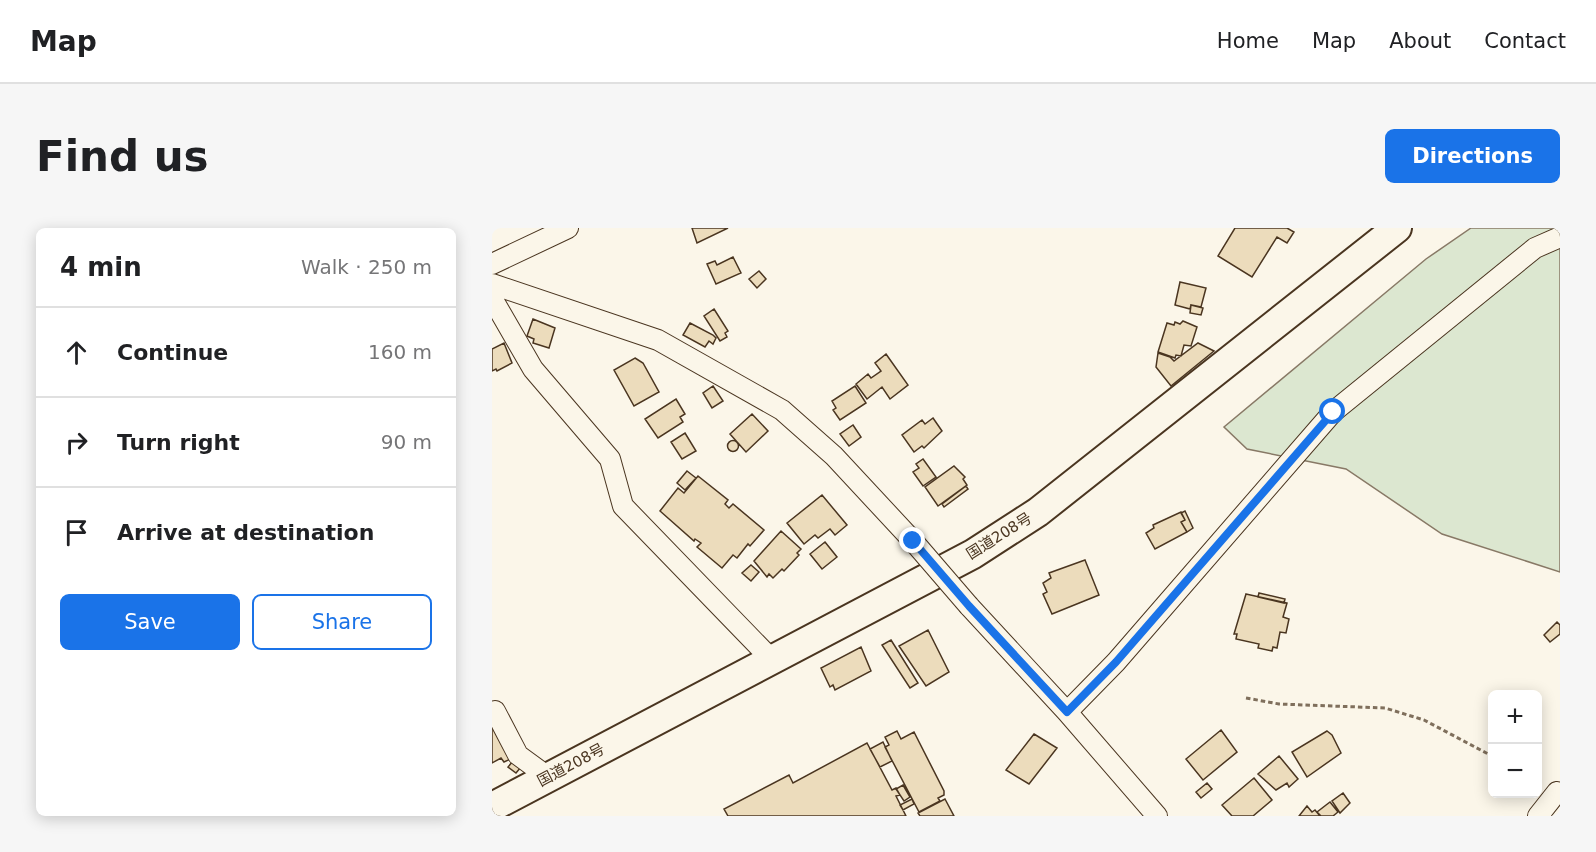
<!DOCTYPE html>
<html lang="en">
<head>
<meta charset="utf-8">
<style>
	:root { --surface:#fff; --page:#f6f6f6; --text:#202124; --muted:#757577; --line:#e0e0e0; --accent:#1a73e8 }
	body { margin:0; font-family:"DejaVu Sans","Noto Sans JP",sans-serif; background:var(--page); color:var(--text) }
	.controls { position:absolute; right:18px; bottom:18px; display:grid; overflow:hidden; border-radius:9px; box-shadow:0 3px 15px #0003 }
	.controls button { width:54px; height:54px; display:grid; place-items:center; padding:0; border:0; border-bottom:2px solid var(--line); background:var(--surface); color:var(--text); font:30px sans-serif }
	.stop { position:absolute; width:18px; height:18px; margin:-14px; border:4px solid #1a73e8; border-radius:50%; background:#fff }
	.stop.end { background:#1a73e8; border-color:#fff; box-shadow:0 2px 6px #0008 }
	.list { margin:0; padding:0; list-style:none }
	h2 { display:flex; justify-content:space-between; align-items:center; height:78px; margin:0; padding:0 24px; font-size:26px }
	h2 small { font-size:20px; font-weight:400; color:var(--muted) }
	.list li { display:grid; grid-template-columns:39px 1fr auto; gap:18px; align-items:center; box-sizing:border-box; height:90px; padding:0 24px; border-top:2px solid var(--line) }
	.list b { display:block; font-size:22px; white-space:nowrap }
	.list em { font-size:20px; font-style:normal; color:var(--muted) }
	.actions { display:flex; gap:12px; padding:18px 24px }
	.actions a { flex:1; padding:14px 0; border:2px solid var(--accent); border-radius:9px; text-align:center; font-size:21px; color:var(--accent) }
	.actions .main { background:var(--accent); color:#fff }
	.icon { flex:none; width:33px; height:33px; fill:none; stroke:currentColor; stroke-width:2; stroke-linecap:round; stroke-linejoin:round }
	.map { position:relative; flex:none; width:1068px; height:588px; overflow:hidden; border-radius:9px }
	header { display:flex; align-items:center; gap:36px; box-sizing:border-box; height:84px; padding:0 30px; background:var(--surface); border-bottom:2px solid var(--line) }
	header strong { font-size:28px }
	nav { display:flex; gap:33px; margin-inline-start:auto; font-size:21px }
	.intro { display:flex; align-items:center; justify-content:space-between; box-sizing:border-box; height:144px; padding:0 36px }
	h1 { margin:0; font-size:42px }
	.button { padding:15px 27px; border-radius:9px; background:var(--accent); color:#fff; font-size:21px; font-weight:700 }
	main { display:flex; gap:36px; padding:0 36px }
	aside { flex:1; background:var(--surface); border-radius:9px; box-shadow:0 3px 15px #0003 }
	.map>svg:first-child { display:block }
	.green { fill:#dce7d0; stroke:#887966; stroke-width:1.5 }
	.building { fill:#ecdcbc; stroke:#4a3520; stroke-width:1.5 }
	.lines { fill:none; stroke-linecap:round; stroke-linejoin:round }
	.minor-casing { stroke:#4a3520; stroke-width:22 }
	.highway-casing { stroke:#4a3520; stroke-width:32 }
	.path { stroke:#7f6f5c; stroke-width:3; stroke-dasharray:4.5 3; stroke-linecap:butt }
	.minor { stroke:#fbf6e9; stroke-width:20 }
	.highway { stroke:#fbf6e9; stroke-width:28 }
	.minor-bridge-casing { stroke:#4a3520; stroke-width:22; stroke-linecap:butt }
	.minor-bridge { stroke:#fbf6e9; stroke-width:20 }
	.route { stroke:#1a73e8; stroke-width:8 }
	.labels { text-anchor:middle; stroke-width:4.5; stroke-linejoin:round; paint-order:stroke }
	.street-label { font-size:15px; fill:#4a3520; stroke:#fbf6e9 }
</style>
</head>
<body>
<header>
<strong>Map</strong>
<nav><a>Home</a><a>Map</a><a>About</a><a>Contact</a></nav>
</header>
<div class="intro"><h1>Find us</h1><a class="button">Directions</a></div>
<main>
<aside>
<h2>4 min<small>Walk · 250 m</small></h2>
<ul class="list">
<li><svg class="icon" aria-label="ahead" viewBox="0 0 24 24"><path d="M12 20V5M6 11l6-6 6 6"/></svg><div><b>Continue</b></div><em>160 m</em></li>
<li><svg class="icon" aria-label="right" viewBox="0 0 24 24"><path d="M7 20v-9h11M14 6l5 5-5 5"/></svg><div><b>Turn right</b></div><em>90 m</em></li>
<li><svg class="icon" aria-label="arrive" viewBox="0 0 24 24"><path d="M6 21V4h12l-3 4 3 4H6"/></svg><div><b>Arrive at destination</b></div></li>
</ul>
<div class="actions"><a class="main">Save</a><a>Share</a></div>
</aside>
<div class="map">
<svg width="1068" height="588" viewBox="0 0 1068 588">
	<rect width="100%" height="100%" fill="#fbf6e9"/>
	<path class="green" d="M979 0H1068V344L950 306 854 241 755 221 732 199 934 31Z"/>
	<path class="building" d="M200 0H236L205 15Z
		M743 0H795L802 4 795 15 785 9 760 49 726 28Z
		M241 29 249 45 224 56 215 36 223 33 225 37Z
		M267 43 274 51 265 60 257 51Z
		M688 54 714 60 709 79 699 77 698 81 683 77Z
		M699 77 711 80 709 87 698 85Z
		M222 81 236 103 233 105 235 109 228 113 212 88Z
		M41 91 63 100 57 120 41 115 42 111 35 108Z
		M691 93 705 99 699 118 692 117 689 128 684 127 683 130 666 124 675 95 682 97 683 94 688 96Z
		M198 95 221 107 224 110 221 116 217 113 213 119 191 107Z
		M12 115 20 135 5 143 4 141 0 143V121Z
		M706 115 722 123 679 158 664 139 666 125 678 129 682 133Z
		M394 126 416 157 398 171 390 159 375 171 364 156 376 146 379 150 389 143 383 135Z
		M143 130 151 135 167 164 142 178 122 142Z
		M221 158 231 173 220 180 211 165Z
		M363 158 374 175 348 192 341 182 344 180 340 173Z
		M184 171 193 186 188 189 191 194 166 210 153 191Z
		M260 186 276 203 254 224 238 206Z
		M441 190 450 203 432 220 430 218 422 224 410 207 430 192 433 196Z
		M361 197 369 209 357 218 348 206Z
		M193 205 204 223 190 231 179 214Z
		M235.5 218a5.5 5.5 0 1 1 11 0a5.5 5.5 0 1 1-11 0Z
		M431 231 444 249 431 258 421 244 427 240 424 236Z
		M462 238 473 249 471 251 475 257 446 278 433 259Z
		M195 243 204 250 193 262 185 255Z
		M206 248 236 272 233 276 237 280 241 276 272 302 258 318 256 316 245 330 241 327 230 340 205 319 209 315 203 311 202 313 168 283 186 260 192 265Z
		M474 258 476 261 452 279 450 276Z
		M330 267 355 297 343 307 338 301 326 310 323 307 312 316 295 295Z
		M693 283 701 300 695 304 689 294 693 292 689 285Z
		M689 284 693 292 689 294 695 304 663 321 654 305 662 300 661 297Z
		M289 303 309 321 305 325 307 327 292 343 290 341 281 350 277 346 275 349 262 333Z
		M333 314 345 329 330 341 318 326Z
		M593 332 607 367 560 386 551 366 555 364 551 355 559 350 557 345Z
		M259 337 267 344 259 353 250 345Z
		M767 365 793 371 792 375 766 369Z
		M754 366 795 375 791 389 797 391 794 405 788 404 785 420 781 419 780 423 766 420 767 416 744 411 745 406H742Z
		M1065 394 1068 397V406L1058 414 1052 407Z
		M436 402 457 444 434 458 407 418Z
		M399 412 426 455 418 460 390 417Z
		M369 419 379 443 343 462 341 457 338 459 329 440Z
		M6 495 23 529 12 534 9 530 0 535V499Z
		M729 502 745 524 711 552 694 531Z
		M405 503 409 511 422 504 452 563V567L446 570 448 573 427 584 393 519 397 517 393 509Z
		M835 503 840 507 849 525 815 549 800 524Z
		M542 506 565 520 537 556 514 542Z
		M391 514 400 533 388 539 378 521Z
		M375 515 400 562 404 560 408 567 404 568 414 588H236L232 581 297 547 301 555Z
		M26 527 34 533 24 545 16 539Z
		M787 528 806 551 797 559 795 555 784 562 766 546Z
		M762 550 780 572 761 588H740L730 577Z
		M715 555 720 561 709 570 704 564Z
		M411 557 418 569 412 573 404 561Z
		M851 565 858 575 848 585 840 573Z
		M420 571 422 576 411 582 408 577Z
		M453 571 462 588H428L426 585Z
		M838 574 846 584 841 588H829L825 584Z
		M815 578 820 584 823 582 828 588H807Z"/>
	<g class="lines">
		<g class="minor-casing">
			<path id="minor" d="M0 36 76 0
				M0 56 166 112 290 182 342 228 421 313
				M0 70 41 141 118 231 131 278 280 432
				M477 378 575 484 665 588
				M0 484 3 483 26 527 56 549
				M575 484 624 434 841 184 1043 20 1068 9
				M1046 588 1065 564"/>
		</g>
		<g class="highway-casing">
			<path id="highway" d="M0 579 481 326 546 284 905 0"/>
		</g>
		<path class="path" d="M754 470 787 476 893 480 932 492 1000 528"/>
		<use href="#minor" class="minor"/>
		<use href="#highway" class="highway"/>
		<g class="minor-bridge-casing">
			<path id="minor-bridge" d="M421 313 477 378"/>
		</g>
		<use href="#minor-bridge" class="minor-bridge"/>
	</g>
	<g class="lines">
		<path class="route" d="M421 313 477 378 575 484 624 434 841 184"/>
	</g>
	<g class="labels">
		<g class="street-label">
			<text transform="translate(507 308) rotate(-32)" y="5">国道208号</text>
			<text transform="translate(79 537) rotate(-28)" y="5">国道208号</text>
		</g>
	</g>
</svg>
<div class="controls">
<button>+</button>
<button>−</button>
</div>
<div class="stop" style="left:841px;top:184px"></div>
<div class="stop end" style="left:421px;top:313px"></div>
</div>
</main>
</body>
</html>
